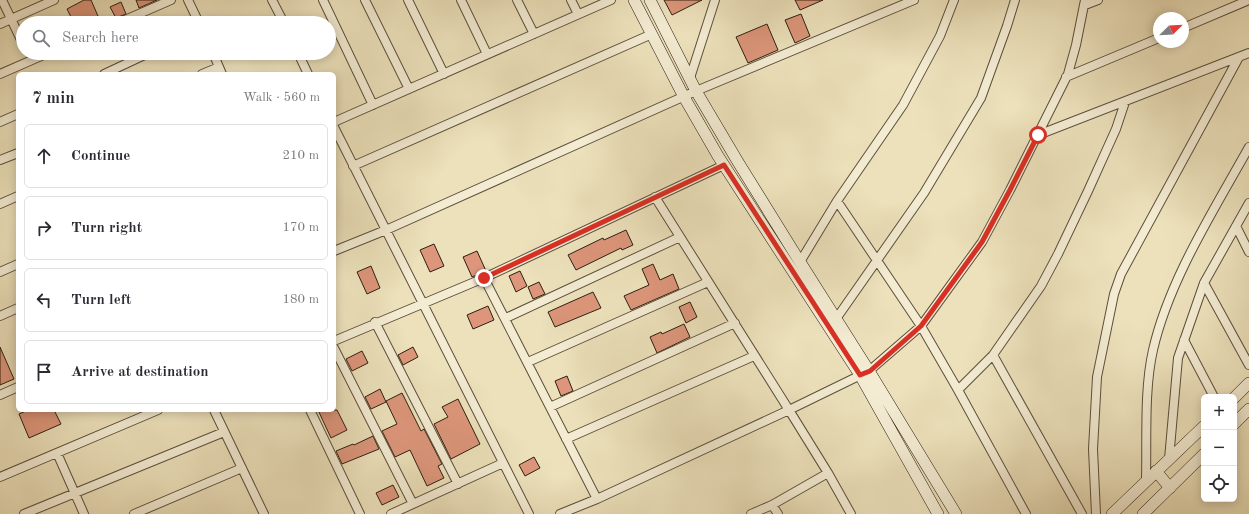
<!DOCTYPE html>
<html lang="en">
<head>
<meta charset="utf-8">
<style>
	:root { --surface:#fff; --page:#f7f7f7; --text:#2b2b33; --muted:#7c7c81; --line:#e1e1e2 }
	body { margin:0; font-family:"Old Standard TT",serif; background:var(--page); color:var(--text) }
	.controls { position:absolute; right:12px; bottom:12px; display:grid; overflow:hidden; border-radius:6px; box-shadow:0 2px 10px #0003 }
	.controls button { width:36px; height:36px; display:grid; place-items:center; padding:0; border:0; border-bottom:1px solid var(--line); background:var(--surface); color:var(--text); font:20px sans-serif }
	.compass { position:absolute; left:1153px; top:12px; width:36px; height:36px; border-radius:50%; background:var(--surface); box-shadow:0 2px 10px #0003; rotate:66deg }
	.stop { position:absolute; width:12px; height:12px; margin:-9px; border:3px solid #d93025; border-radius:50%; background:#fff }
	.stop.end { background:#d93025; border-color:#fff; box-shadow:0 1px 4px #0008 }
	.list { margin:0; padding:0; list-style:none }
	h2 { display:flex; justify-content:space-between; align-items:center; height:52px; margin:0; padding:0 16px; font-size:17px }
	h2 small { font-size:13px; font-weight:400; color:var(--muted) }
	.list li { display:grid; grid-template-columns:26px 1fr auto; gap:12px; align-items:center; box-sizing:border-box; height:64px; margin:0 8px 8px; padding:0 8px; border:1px solid var(--line); border-radius:6px }
	.list b { display:block; font-size:15px; white-space:nowrap }
	.list em { font-size:13px; font-style:normal; color:var(--muted) }
	.icon { flex:none; width:22px; height:22px; fill:none; stroke:currentColor; stroke-width:2; stroke-linecap:round; stroke-linejoin:round }
	.map { position:relative; flex:none; width:1249px; height:514px; overflow:hidden }
	.search { position:absolute; background:var(--surface); box-shadow:0 2px 10px #0003; left:16px; top:16px; width:320px; height:44px; display:flex; align-items:center; gap:10px; box-sizing:border-box; padding:0 14px; border-radius:22px; color:var(--muted); font-size:15px }
	.panel { position:absolute; background:var(--surface); box-shadow:0 2px 10px #0003; left:16px; top:72px; width:320px; height:340px; border-radius:6px }
	.map>svg:first-child { display:block }
	.building { fill:#dd967b; stroke:#2c1e10 }
	.lines { fill:none; stroke-linecap:round; stroke-linejoin:round }
	.street-casing { stroke:#5c4f3b; stroke-width:10 }
	.secondary-casing { stroke:#2c1e10; stroke-width:12 }
	.street { stroke:#f3ecd3; stroke-width:8 }
	.secondary { stroke:#f3ecd3; stroke-width:11 }
	.route { stroke:#d93025; stroke-width:5 }
</style>
</head>
<body>
<div class="map">
<svg width="1249" height="514" viewBox="0 0 1249 514">
	<rect width="100%" height="100%" fill="#ece1bb"/>
	<filter id="stains"><feTurbulence type="fractalNoise" baseFrequency=".005" numOctaves="4"/><feColorMatrix values="0 0 0 0 .2 0 0 0 0 .09 0 0 0 0 .02 0 0 0 .5 -.17"/></filter>
	<radialGradient id="worn" r=".72"><stop offset=".6" stop-color="#630" stop-opacity="0"/><stop offset="1" stop-color="#630" stop-opacity=".3"/></radialGradient>
	<path class="building" d="M84 0H91L101 23H74L67 9Z
		M136 0H157L139 8Z
		M664 0H702L672 15Z
		M795 0H823L800 10Z
		M121 2 126 14 116 18 110 7Z
		M801 14 810 36 795 43 785 20Z
		M767 24 778 50 748 63 736 37Z
		M626 230 633 245 622 250 621 248 576 270 568 255 603 238 604 240Z
		M434 244 444 266 430 272 420 250Z
		M477 251 486 271 472 277 463 257Z
		M653 264 660 280 673 274 679 289 631 310 624 296 649 285 642 269Z
		M371 266 380 288 367 294 357 272Z
		M520 271 527 286 516 292 509 276Z
		M539 282 545 294 533 299 528 287Z
		M593 292 601 308 555 327 548 312Z
		M690 302 697 317 686 323 679 307Z
		M488 306 494 320 473 329 467 315Z
		M684 324 690 337 657 353 650 337 661 332 662 334Z
		M0 347 14 379 0 385Z
		M413 347 418 357 403 365 398 355Z
		M362 351 368 363 352 371 346 359Z
		M567 376 573 391 561 396 555 381Z
		M380 389 386 402 371 409 365 397Z
		M402 393 421 431 424 429 442 464 438 466 444 478 427 486 410 450 395 457 382 431 397 424 386 401Z
		M458 399 480 444 451 459 434 424 448 417 442 407Z
		M28 410H54L61 424 29 438 19 414Z
		M318 410H337L347 430 331 438Z
		M373 436 379 449 342 464 336 451 353 444 354 445Z
		M534 457 540 468 525 476 519 465Z
		M393 485 399 497 382 505 376 493Z"/>
	<g class="lines">
		<g class="street-casing">
			<path id="street" d="M2 0 23 44
				M188 0 199 23
				M272 0 284 23
				M323 0 373 105
				M365 0 409 89
				M408 0 444 74
				M461 0 487 54
				M517 0 534 34
				M571 0 578 14
				M1085 5 1098 0
				M118 23 171 0
				M0 24 54 0
				M1183 28 1249 0
				M213 53 222 74
				M298 53 308 74
				M0 74 48 53
				M104 74 149 53
				M202 74 219 67
				M1066 77 1159 38
				M690 78 715 0
				M0 122 18 114
				M334 122 611 0
				M334 127 529 514
				M1038 135 1249 53
				M0 160 18 153
				M353 166 652 34
				M837 201 921 326 958 390 1026 514
				M0 204 18 196
				M1236 226 1249 252
				M334 251 386 230 696 91 914 0
				M800 262 837 201 903 105 940 36 954 0
				M0 272 18 264
				M484 278 597 499
				M1204 283 1249 365
				M0 316 18 308
				M506 318 680 237
				M836 319 924 193 981 98 1007 26 1015 0
				M375 322 458 484
				M1184 340 1214 397
				M334 341 484 278 724 165
				M334 348 413 504
				M993 355 1082 514
				M528 362 708 282
				M958 390 993 355 1041 286 1058 254 1088 191 1116 129 1125 102
				M0 395 18 387
				M550 407 735 323
				M214 410 264 514
				M310 410 360 514
				M566 439 754 356
				M57 453 84 514
				M1169 459 1178 358 1204 283 1249 203
				M0 477 158 410
				M1146 480C1147 439 1144 389 1153 350 1169 280 1214 210 1249 147
				M772 505 778 514
				M24 514 224 432
				M134 514 242 468
				M391 514 503 463
				M560 514 597 499 789 410 655 197
				M751 514 772 505 828 473
				M851 514 828 473 789 410 869 371 921 326 982 242 1010 190 1068 74 1076 45 1085 0
				M1096 514 1093 449 1097 377 1114 294 1121 274 1239 57"/>
		</g>
		<g class="secondary-casing">
			<path id="secondary" d="M634 0 684 97 718 156 860 375 938 514
				M650 0 696 91 738 162 800 262 869 371 956 514
				M1234 398 1249 383
				M1234 424 1249 409
				M1156 471 1170 488
				M1112 514 1204 426
				M1143 514 1204 454"/>
		</g>
		<use href="#street" class="street"/>
		<use href="#secondary" class="secondary"/>
	</g>
	<g class="lines">
		<path class="route" d="M484 278 724 165 860 375 870 371 921 326 982 242 1010 190 1038 135"/>
	</g>
	<rect width="100%" height="100%" filter="url(#stains)"/>
	<rect width="100%" height="100%" fill="url(#worn)"/>
</svg>
<div class="controls">
<button>+</button>
<button>−</button>
<button><svg class="icon" aria-label="locate" viewBox="0 0 24 24"><circle cx="12" cy="12" r="6"/><path d="M12 2v4M12 18v4M2 12h4M18 12h4"/></svg></button>
</div>
<svg class="compass" viewBox="-18 -18 36 36"><path d="M0-13l5 13h-10z" fill="#e53935"/><path d="M0 13l5-13h-10z" fill="#7c7c81"/></svg>
<div class="stop" style="left:1038px;top:135px"></div>
<div class="stop end" style="left:484px;top:278px"></div>
<div class="search"><svg class="icon" aria-label="search" viewBox="0 0 24 24"><circle cx="10" cy="10" r="6"/><path d="M15 15l6 6"/></svg>Search here</div>
<section class="panel">
<h2>7 min<small>Walk · 560 m</small></h2>
<ul class="list">
<li><svg class="icon" aria-label="ahead" viewBox="0 0 24 24"><path d="M12 20V5M6 11l6-6 6 6"/></svg><div><b>Continue</b></div><em>210 m</em></li>
<li><svg class="icon" aria-label="right" viewBox="0 0 24 24"><path d="M7 20v-9h11M14 6l5 5-5 5"/></svg><div><b>Turn right</b></div><em>170 m</em></li>
<li><svg class="icon" aria-label="left" viewBox="0 0 24 24"><path d="M17 20v-9H6M10 6l-5 5 5 5"/></svg><div><b>Turn left</b></div><em>180 m</em></li>
<li><svg class="icon" aria-label="arrive" viewBox="0 0 24 24"><path d="M6 21V4h12l-3 4 3 4H6"/></svg><div><b>Arrive at destination</b></div></li>
</ul>
</section>
</div>
</body>
</html>
